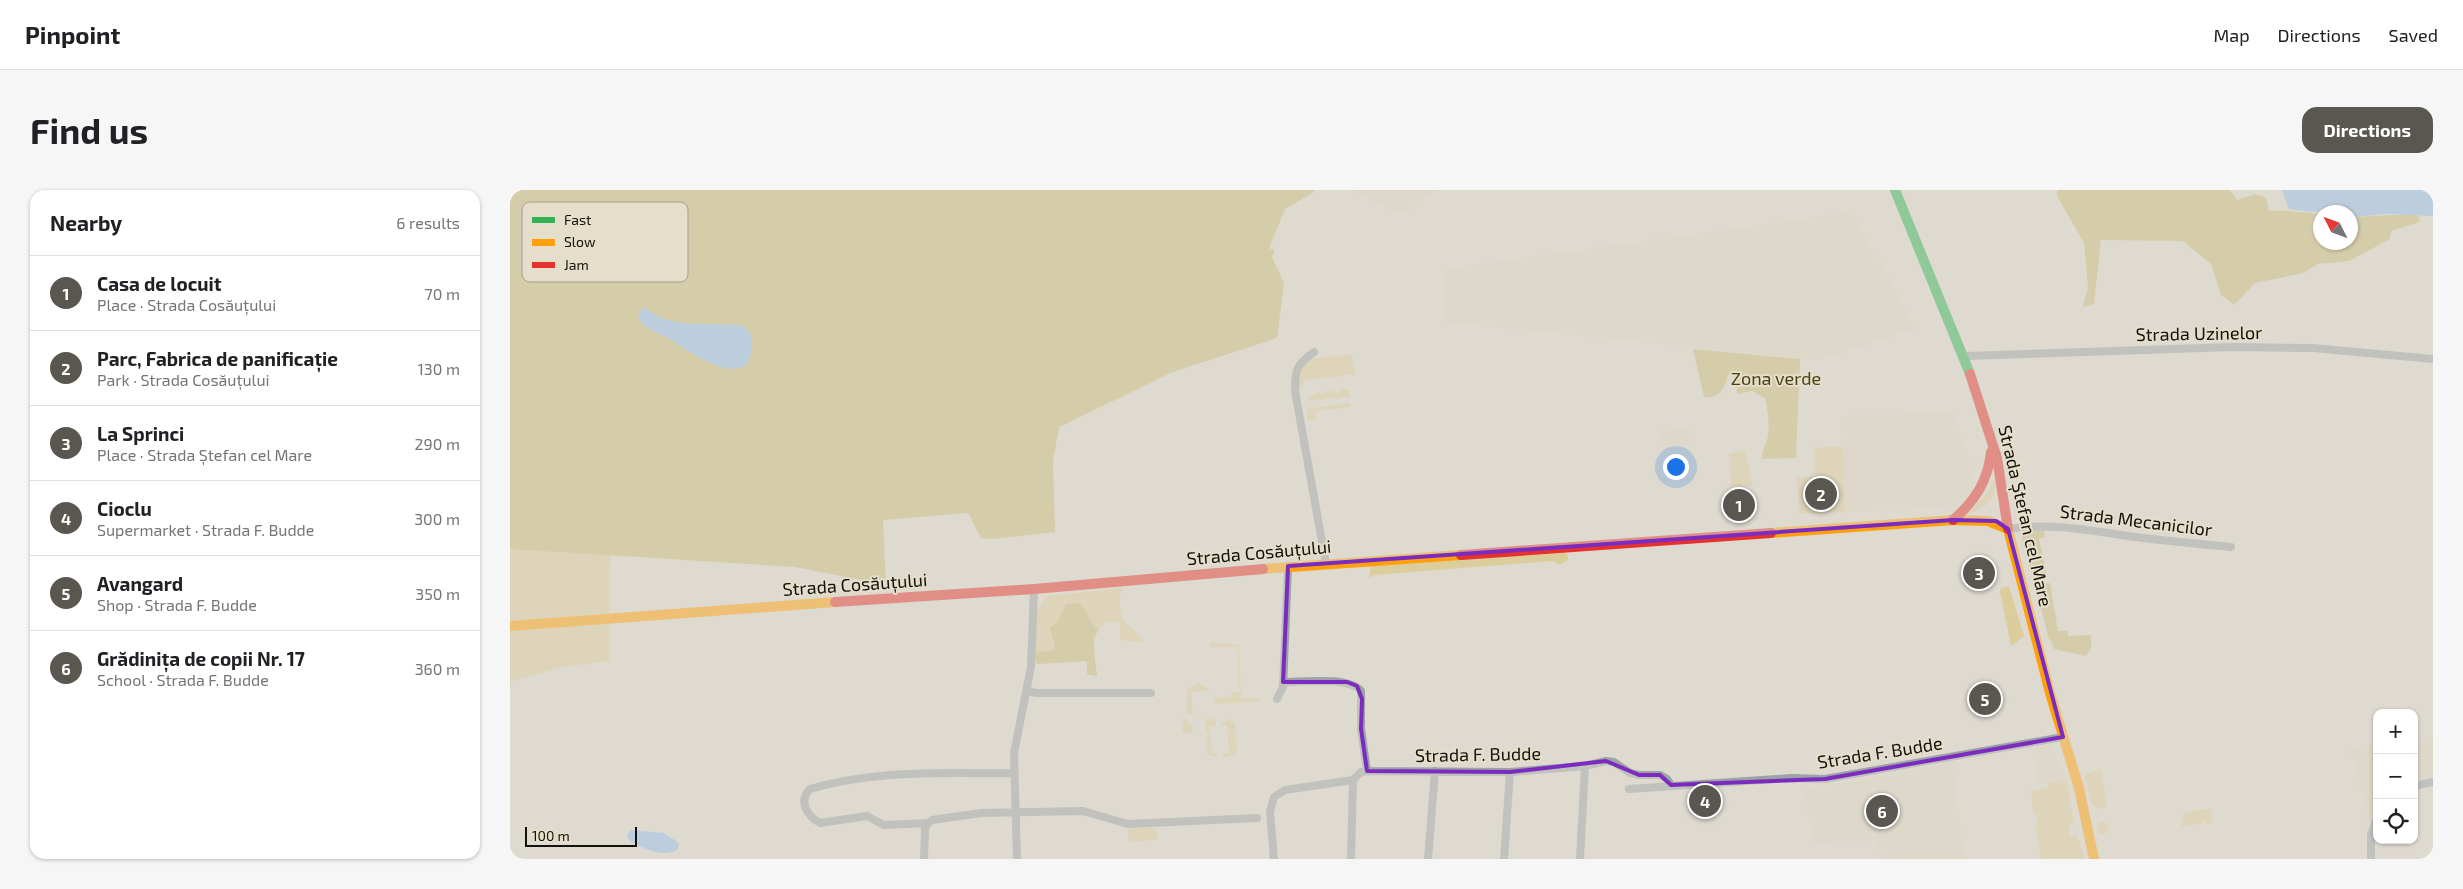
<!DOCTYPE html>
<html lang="en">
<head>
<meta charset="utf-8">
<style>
	:root { --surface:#fff; --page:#f6f6f6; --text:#202124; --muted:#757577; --line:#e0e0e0; --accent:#5a5750 }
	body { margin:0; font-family:"Exo 2",sans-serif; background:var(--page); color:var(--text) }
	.controls { position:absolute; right:15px; bottom:15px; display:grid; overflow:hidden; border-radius:10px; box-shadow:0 1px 4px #0004 }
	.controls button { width:45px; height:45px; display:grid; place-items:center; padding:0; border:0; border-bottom:1px solid var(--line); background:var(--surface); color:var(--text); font:25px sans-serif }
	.compass { position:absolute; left:1803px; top:15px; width:45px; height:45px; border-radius:50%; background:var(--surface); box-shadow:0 1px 4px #0004; rotate:312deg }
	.scale { position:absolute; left:15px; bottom:12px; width:112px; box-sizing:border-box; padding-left:5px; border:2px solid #13110b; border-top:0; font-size:14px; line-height:18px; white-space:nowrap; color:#13110b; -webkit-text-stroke:4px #e4deca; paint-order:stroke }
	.you { position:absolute; left:1165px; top:276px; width:18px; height:18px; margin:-12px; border:4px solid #fff; border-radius:50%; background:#1a73e8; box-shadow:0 0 0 8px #1a73e833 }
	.badge { display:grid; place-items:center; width:32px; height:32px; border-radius:50%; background:var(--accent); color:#fff; font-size:16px; font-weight:700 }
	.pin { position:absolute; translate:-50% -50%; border:2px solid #fff; box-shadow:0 1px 5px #0006 }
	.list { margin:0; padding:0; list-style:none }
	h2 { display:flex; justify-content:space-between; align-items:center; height:65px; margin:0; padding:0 20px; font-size:21px }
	h2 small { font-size:16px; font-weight:400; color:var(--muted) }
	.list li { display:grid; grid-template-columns:32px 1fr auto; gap:15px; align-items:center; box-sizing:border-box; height:75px; padding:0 20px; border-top:1px solid var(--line) }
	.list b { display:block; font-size:19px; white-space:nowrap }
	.list p { margin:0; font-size:16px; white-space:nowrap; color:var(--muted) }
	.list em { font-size:16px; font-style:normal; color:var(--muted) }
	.icon { flex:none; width:28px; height:28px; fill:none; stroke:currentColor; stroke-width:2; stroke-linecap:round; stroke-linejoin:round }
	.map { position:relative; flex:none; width:1923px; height:669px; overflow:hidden; border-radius:15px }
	header { display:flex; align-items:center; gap:30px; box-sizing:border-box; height:70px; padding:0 25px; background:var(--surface); border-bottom:1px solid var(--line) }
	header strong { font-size:24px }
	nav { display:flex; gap:28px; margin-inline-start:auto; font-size:18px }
	.intro { display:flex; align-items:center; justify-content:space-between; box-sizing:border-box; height:120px; padding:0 30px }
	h1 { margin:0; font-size:35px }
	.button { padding:12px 22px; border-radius:15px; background:var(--accent); color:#fff; font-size:18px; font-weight:700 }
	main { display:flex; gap:30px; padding:0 30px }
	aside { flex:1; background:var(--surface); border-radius:15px; box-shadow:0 1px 4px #0004 }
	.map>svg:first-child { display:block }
	.built { fill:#dcd6c2 }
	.green { fill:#dccd9d }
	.forest { fill:#cbbb7d }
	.water { fill:#92bfee }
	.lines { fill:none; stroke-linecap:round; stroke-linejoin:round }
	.street { stroke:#9da2a6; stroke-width:8 }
	.fast { stroke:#30b455; stroke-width:10 }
	.slow { stroke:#ff9f0a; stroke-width:10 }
	.jam { stroke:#e5322d; stroke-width:10 }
	.marked { fill:none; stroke:#7b2cbf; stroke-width:4; stroke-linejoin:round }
	.labels { text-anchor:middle; stroke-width:4; stroke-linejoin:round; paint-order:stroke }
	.street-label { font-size:18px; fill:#13110b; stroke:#e4deca }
	.park-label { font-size:18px; fill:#4b4015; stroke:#e4deca }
	.key { fill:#e4deca; stroke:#a5a091; stroke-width:1 }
	.key-label { font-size:14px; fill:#13110b }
</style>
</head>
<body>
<header>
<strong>Pinpoint</strong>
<nav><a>Map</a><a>Directions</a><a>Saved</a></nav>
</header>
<div class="intro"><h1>Find us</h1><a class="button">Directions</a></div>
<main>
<aside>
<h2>Nearby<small>6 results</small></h2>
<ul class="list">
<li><span class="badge">1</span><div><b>Casa de locuit</b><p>Place · Strada Cosăuțului</p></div><em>70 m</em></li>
<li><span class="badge">2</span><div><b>Parc, Fabrica de panificație</b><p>Park · Strada Cosăuțului</p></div><em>130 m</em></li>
<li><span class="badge">3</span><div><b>La Sprinci</b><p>Place · Strada Ștefan cel Mare</p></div><em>290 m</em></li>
<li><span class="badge">4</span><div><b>Cioclu</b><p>Supermarket · Strada F. Budde</p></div><em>300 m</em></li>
<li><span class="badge">5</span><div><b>Avangard</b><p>Shop · Strada F. Budde</p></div><em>350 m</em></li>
<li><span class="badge">6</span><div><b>Grădinița de copii Nr. 17</b><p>School · Strada F. Budde</p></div><em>360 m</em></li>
</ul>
</aside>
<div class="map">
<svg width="1923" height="669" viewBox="0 0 1923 669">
	<rect width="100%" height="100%" fill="#dedad0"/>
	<path class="built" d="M843 0H926L891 24Z
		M1342 22 1406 138 1310 170 935 132 936 79Z
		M1442 222 1458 264 1463 306 1424 319 1335 322 1330 226Z
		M1184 237 1185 252 1152 256 1150 241Z
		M1923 547V589L1904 591V549Z
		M1867 554V620L1859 633 1840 557Z
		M1541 555 1557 590 1528 595 1522 558Z
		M1442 573 1454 669H1379L1368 659 1364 650 1303 653 1294 598 1346 592Z"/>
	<path class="green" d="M845 164 841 169 846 184 795 190 789 202 788 182 799 169Z
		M833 199 839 200 840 207 795 211 808 202 812 205 820 200 827 204Z
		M840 213 841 217 805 221V230H797V219Z
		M1333 256 1335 322 1289 324 1287 287 1305 286 1304 258Z
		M1235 260 1243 296H1221L1219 264Z
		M1485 288C1489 310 1475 319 1457 324L1478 302Z
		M0 348 100 365 99 471 52 477 0 492Z
		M1054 362 1058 365V370L1049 375 1043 371 864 385 859 388 861 376Z
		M1499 396 1514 446 1501 456 1490 402 1491 398Z
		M612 398 609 412 612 428 633 450V453L610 450V433L597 431C578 448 585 463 587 486L577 484V471L527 474 524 469 526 421 537 406Z
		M699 452 729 455 731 508H746L752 511 726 513 725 509V513L705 514V509L721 507V502H729L727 457H700Z
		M688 493 700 499 698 501 682 502V514H680L683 515 682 524H677V500Z
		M696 528 706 530V536L700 537 702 563H708L707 567 698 564 696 549 699 548V543H696Z
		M677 529V534H682L683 543H672L673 530Z
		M719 529 725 533 727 560 722 566 714 567 713 564 719 562 717 535H712V533Z
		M1591 579 1597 617 1589 619 1582 615 1575 584Z
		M1557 590 1564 634 1558 635 1560 647 1567 645 1575 669H1532L1528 657 1530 656 1525 635 1527 633 1526 624H1523L1522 605 1519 602 1538 597V593Z
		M1701 618 1703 632 1696 634 1695 630 1693 631V633L1672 637 1673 623Z
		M1587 638a6 6 0 1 1 12 0a6 6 0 1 1-12 0Z
		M620 638H645L649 649 619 652 618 640Z"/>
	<path class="forest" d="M0 0H803L804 2 775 19 759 58 765 61 762 67 774 93 767 148 663 182 549 237 543 272 545 342 484 349 471 348 458 323 373 330 376 395 285 377 0 359Z
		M1547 0H1720L1727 10 1746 4 1756 8 1759 21C1778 19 1793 24 1810 23V52H1840L1841 27 1908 24 1910 32 1881 41 1880 49 1839 71 1808 74 1793 83 1745 93 1724 115 1711 105 1701 74 1673 51 1591 50 1584 114 1573 117 1578 97 1574 53 1547 6Z
		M1183 159 1290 169 1286 268 1252 269C1252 261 1253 260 1256 253 1261 239 1258 222 1255 208L1242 201 1227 204 1226 182 1218 185C1215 198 1210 209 1194 207Z
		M1534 340 1535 347 1529 349 1537 384 1523 388 1511 344 1516 341Z
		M1540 393 1548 441H1557L1558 446 1581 445V458L1576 466 1544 459 1538 446 1526 397 1529 394Z
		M568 413C577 420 579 432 588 439L583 450 587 486 577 484V471L527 474 524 462 542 461 545 456 540 437 548 432 556 414Z"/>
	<path class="water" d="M1772 0H1923V26L1878 24 1841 27 1840 22C1820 22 1800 23 1779 19Z
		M134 117C161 141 199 131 233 136L241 145C241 154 243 169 235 175 217 190 173 157 158 148 146 141 132 139 128 125Z
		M121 640 154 643 169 653 168 659C155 669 130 658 118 649L117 644Z"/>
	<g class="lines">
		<path class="street" d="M804 162C786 175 785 179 785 201L816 374
			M1455 166 1723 157 1803 158 1923 169
			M1498 339C1542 332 1582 341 1625 347 1657 351 1689 354 1721 357
			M773 492C793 492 838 486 851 501V539L857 581 851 582 843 590 841 669
			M517 495 518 501 526 503H641
			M767 509 773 497 778 376
			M857 581 1000 582 1075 576 1096 571 1104 572 1120 583 1129 585H1150L1157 589 1161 595
			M504 583C436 584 366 579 300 599 288 611 297 626 310 633L357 626 374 635 418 633 422 630 471 623 573 621 618 634 747 628
			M1904 596 1923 592
			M1119 599 1282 588 1315 589 1553 547
			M414 669 415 639 418 633
			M507 669 504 563 521 477 524 399
			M764 669 760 622 764 607 775 600 843 590
			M918 669 925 581
			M994 669 1000 582
			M1070 669 1075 576
			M1861 669V645L1867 629"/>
		<path class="fast" d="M1385 0 1460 184"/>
		<path class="slow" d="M1498 339 1540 503 1569 598 1584 669
			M1261 343 1443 330 1478 331 1498 339
			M753 379 951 365
			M0 436 325 412"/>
		<path class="jam" d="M1460 184 1487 268 1498 339
			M1443 330C1465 311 1478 291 1481 262
			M951 365 1261 343
			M325 412 524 399 753 379"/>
	</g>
	<path d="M0 0H1923V669H0ZM1443 330 1486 331 1498 339 1553 547 1315 589 1161 595 1150 585H1129L1096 571 1000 582 857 581 851 539 852 509 847 496 837 492H773L778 376Z" fill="#dedad0" fill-opacity=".55" fill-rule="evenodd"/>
	<path class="marked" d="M1443 330 1486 331 1498 339 1553 547 1315 589 1161 595 1150 585H1129L1096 571 1000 582 857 581 851 539 852 509 847 496 837 492H773L778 376Z"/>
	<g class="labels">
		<g class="street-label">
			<text transform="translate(1689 144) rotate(-1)" y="6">Strada Uzinelor</text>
			<text transform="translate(1515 326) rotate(77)" y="6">Strada Ștefan cel Mare</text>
			<text transform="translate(1626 331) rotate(7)" y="6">Strada Mecanicilor</text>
			<text transform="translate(749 363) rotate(-5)" y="6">Strada Cosăuțului</text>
			<text transform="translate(345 395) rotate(-4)" y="6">Strada Cosăuțului</text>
			<text transform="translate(1370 563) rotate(-9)" y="6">Strada F. Budde</text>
			<text transform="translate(968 565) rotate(-1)" y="6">Strada F. Budde</text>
		</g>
		<g class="park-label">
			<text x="1266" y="195">Zona verde</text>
		</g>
	</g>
	<rect x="12" y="12" width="166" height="80" rx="8" class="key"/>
	<rect x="22" y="27" width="23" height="6" fill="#30b455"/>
	<rect x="22" y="49" width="23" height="7" fill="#ff9f0a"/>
	<rect x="22" y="72" width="23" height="6" fill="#e5322d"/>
	<g class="key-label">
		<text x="54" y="35">Fast</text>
		<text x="54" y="57">Slow</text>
		<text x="54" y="80">Jam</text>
	</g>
</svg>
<div class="controls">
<button>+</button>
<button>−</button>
<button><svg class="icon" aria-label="locate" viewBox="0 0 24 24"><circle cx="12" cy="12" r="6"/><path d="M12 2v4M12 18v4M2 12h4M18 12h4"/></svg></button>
</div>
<svg class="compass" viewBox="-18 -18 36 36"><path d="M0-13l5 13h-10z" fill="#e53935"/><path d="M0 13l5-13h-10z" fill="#757577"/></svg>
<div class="scale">100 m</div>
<div class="you"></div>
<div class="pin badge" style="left:1229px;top:315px">1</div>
<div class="pin badge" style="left:1311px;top:304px">2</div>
<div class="pin badge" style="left:1469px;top:383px">3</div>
<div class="pin badge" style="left:1195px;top:611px">4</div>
<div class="pin badge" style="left:1475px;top:509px">5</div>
<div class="pin badge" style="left:1372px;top:621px">6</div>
</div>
</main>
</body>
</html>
